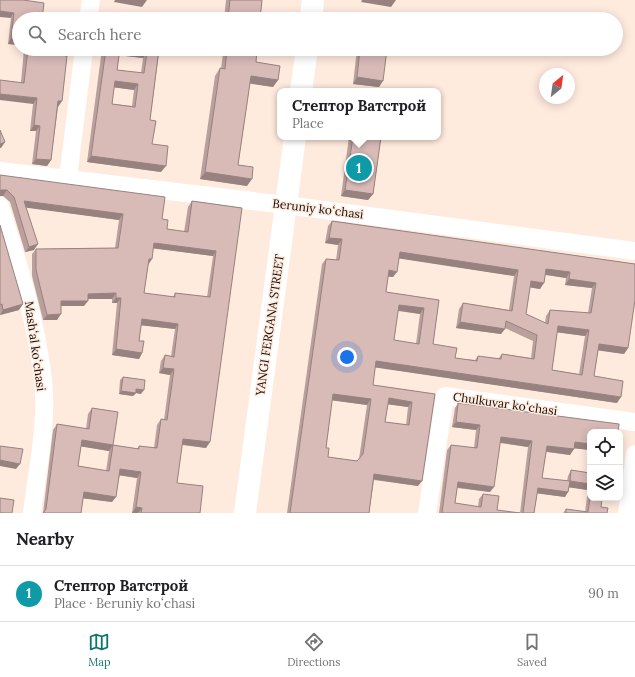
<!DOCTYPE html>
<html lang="en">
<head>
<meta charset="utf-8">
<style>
	:root { --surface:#fff; --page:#f6f6f6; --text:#202124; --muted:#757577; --line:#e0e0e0; --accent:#0f766e }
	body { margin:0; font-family:Lora,serif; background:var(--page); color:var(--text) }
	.controls { position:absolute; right:12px; bottom:12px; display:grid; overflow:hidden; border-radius:8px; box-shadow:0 2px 10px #0003 }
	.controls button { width:36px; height:36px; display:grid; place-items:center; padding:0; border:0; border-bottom:1px solid var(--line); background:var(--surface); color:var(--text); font:20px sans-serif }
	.compass { position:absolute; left:539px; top:68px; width:36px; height:36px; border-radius:50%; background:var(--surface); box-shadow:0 2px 10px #0003; rotate:29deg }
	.you { position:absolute; left:347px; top:357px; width:14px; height:14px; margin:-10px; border:3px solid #fff; border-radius:50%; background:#1a73e8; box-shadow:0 0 0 6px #1a73e833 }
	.badge { display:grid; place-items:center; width:26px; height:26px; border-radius:50%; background:var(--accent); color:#fff; font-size:13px; font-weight:700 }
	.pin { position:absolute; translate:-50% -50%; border:2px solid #fff; box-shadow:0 1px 4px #0006 }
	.popup { position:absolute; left:277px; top:88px; width:164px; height:52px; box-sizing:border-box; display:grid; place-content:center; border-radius:8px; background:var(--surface); filter:drop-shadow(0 1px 3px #0005); font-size:13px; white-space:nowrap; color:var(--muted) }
	.popup b { font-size:15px; color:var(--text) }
	.popup::after { content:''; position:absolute; left:50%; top:100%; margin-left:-8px; border:8px solid transparent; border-top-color:var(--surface) }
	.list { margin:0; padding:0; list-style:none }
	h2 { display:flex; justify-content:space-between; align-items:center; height:52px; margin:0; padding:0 16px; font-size:17px }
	h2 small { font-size:13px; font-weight:400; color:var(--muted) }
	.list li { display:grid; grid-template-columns:26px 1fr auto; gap:12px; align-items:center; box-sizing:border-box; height:56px; padding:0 16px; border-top:1px solid var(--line) }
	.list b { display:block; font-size:15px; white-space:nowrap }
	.list p { margin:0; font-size:13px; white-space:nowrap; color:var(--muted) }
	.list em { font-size:13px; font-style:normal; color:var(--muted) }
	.icon { flex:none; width:22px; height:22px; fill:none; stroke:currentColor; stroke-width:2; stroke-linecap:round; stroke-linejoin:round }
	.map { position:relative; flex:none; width:635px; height:513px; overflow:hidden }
	.search { position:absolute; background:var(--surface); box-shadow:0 2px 10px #0003; left:12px; right:12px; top:12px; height:44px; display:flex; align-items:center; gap:10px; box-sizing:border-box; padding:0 14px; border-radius:22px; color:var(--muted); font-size:15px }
	.sheet { height:108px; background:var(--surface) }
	nav { display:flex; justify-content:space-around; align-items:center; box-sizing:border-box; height:56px; border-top:1px solid var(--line); background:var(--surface); font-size:11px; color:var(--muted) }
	nav a { display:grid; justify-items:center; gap:2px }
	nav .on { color:var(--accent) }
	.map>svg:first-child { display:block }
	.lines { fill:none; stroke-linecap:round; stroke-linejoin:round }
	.minor { stroke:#fff; stroke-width:18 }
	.major { stroke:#fff; stroke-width:22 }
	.wall { fill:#baa09d; fill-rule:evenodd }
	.shaded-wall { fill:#978280 }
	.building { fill:#d8bab7; stroke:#978280; fill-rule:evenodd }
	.labels { text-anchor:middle; stroke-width:3; stroke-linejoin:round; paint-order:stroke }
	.street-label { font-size:12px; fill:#160e09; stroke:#ffeade }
</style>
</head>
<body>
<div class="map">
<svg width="635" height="513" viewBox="0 0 635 513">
	<rect width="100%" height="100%" fill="#ffeade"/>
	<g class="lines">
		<path class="minor" d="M88 19 91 0
			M0 171 286 205 635 251
			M68 178 84 49
			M0 206C18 263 36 320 43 380 48 419 37 473 32 513
			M427 513 445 396 635 422
			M627 513 635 454"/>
		<path class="major" d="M311 19 313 0
			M301 91 307 49
			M245 513 295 137"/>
	</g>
	<path class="wall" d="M23 0 19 19V45L8 44 11 18Z
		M226 0H262L260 19H224Z
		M24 49H66L58 107 51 160 47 166 32 164 36 131H30L33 104 21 82Z
		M102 49H170L166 54 159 53 150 120 152 144 161 172 87 162ZM119 55 143 58 141 73 117 70ZM114 87 134 90 132 106 112 104Z
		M220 49H257L256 62 278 80 273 87 250 83 238 165 247 186 200 179 215 76 220 68 221 69 223 53H220Z
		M357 49H387L379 87 353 84Z
		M349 137H381L373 194 368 200 341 196Z
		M0 175 162 219 167 229 184 232 188 207 192 201 242 208 206 448 182 445 177 483 200 513H132L137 478 120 475 112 502 83 498 81 513H43L53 430 57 424 86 429 88 414 92 408 113 445 137 449 139 446 154 448 157 425 161 419 164 420 170 375 159 373 161 361 165 355 171 356 175 329 141 325 139 341 142 353 139 359 112 355 117 303H112V299H88L84 306H61L57 320H43L32 276V254L36 249 115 248 119 220 26 207 34 250 25 252 10 202 3 196H0ZM153 248 213 256 207 297 175 293 173 297 144 293 148 265ZM81 446 109 451 106 471 78 466Z
		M332 221 635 264 628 348 624 354 598 350 594 376 617 403 375 367 373 385 435 394 418 486 374 480 369 513H287L322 264 326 259 336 260 338 245 325 243 328 226ZM399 258 514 276 509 310 463 303 459 309 456 328 501 334 505 328 533 341 531 358 502 354 498 359 478 356 475 360 455 358 433 344 439 300 386 292 388 277H393ZM545 275 566 278 565 285 592 288 588 313 550 310 546 316 545 323 526 314 530 287 540 289ZM398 311 420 314 416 344 394 340ZM557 332 585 336 579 374 552 370ZM332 400 367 405 359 459 357 461 328 457 326 448ZM388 404 408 407 406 425 385 422Z
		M0 225 19 310 0 315Z
		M123 377 141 394 136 393 133 396 119 394 120 380Z
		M458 403 590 432V450L574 448 570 455 546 452 542 478 567 481 568 476 571 470 590 473V498L607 513H563L566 509 585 512 588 490 569 487 568 492 565 497 537 493 534 513H439L447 450 451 445 474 448 476 430 452 427 455 408ZM500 443 528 447 520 513 497 510 483 494 479 499 478 507 455 503 457 488 490 492Z"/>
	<path class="shaded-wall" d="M115 0H147L142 7 114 2Z
		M362 0H396L391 7 361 2Z
		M0 11 14 13 11 18 0 17Z
		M11 38 19 39V45L8 44Z
		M120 49H123L147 52 143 58 116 55Z
		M158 49H170L166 54 155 53Z
		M223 49H226L223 53H220Z
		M251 76 278 80 273 87 246 83Z
		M357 77 383 81 379 87 353 84Z
		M115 81 138 84 134 90 111 87Z
		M0 94 37 98 33 104 0 100Z
		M58 101H62L58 107 54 106Z
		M34 125 40 126 36 131H30Z
		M5 142 1 148H0V144Z
		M91 156 166 166 161 172 87 162Z
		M36 159 51 160 47 166 32 164Z
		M205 172 252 179 247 186 200 179Z
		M1 190H7L3 196H0V191Z
		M345 190 373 194 368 200 341 196Z
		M24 201 123 214 119 220 21 207Z
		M329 238 342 239 338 245 325 243Z
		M154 243 216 251 213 256 150 248Z
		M38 244 34 250 25 252 29 247Z
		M400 252 518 270 514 276 396 258Z
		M149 259H152L148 265Z
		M546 269 570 272 566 278 542 274Z
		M389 270 397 272 393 277 385 276Z
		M569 279 596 283 592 288 565 285Z
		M531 281 544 283 540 289 527 287Z
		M116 293 112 299H84L88 294Z
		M116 298H121L117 303H112Z
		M61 301H88L84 306H57Z
		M23 304 19 310 0 315 3 310Z
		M399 305 424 308 420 314 395 310Z
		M61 314 57 320H43L47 315Z
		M142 319 178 324 175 329 138 325Z
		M460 322 505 329 501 334 456 328Z
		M558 326 589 330 585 336 554 332Z
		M599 344 628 348 624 354 595 350Z
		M116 349 142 353 139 359 112 355Z
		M376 361 621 397 617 403 372 367Z
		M163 368 174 369 170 375 159 373Z
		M136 389 144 390 141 394 136 393 133 396 119 394 121 391Z
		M333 394 371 399 367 405 329 400Z
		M389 398 412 402 408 407 385 404Z
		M456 422 480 425 476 430 452 427Z
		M501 437 532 441 528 447 497 442Z
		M183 439 210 442 206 448 179 444Z
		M82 440 113 445 109 451 78 446Z
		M575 442 590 444V450L571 448Z
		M547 446 574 449 570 455 543 451Z
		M0 460 20 464 16 469 0 466Z
		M120 469 141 472 137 478 117 475Z
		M374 474 422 481 418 486 371 479Z
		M570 481 590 484V487L588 490 566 487Z
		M458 482 494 487 490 492 454 487Z
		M538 488 568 492 565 497 534 493Z
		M84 492 116 497 112 502 80 498Z
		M136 507 142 508 138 513H132Z"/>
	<path class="building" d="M0 0H23L44 3 42 19H19V39L11 38 14 13 0 11Z
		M230 0H262L260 19H228Z
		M28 49H66L65 56H67L62 101H58L51 160 36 159 40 126 34 125 37 98 0 94V80L24 83Z
		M106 49H120L117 70 144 73 147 52 123 49H159L150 120 156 121 152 144 168 146 166 166 91 156ZM115 81 138 84 135 107 112 104Z
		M227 49H257L256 62 280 66 278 80 251 76 238 165 253 167 252 179 205 172 220 68 225 69Z
		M360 49H387L383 81 357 77Z
		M0 130 5 142 0 144Z
		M353 137H381L373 194 345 190Z
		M0 175 165 197 162 219 168 220 167 229 188 232 192 201 242 208 210 442 183 439 177 483 203 486 200 513H141L142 508 136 507 141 472 120 469 116 497 84 492 81 513H43L46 509 57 424 89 429 92 408 118 412 113 445 139 449V446L157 448 161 419 167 420 174 369 163 368 165 355 174 357 178 324 142 319 139 341H144L142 353 116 349 121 298H116V293L88 294V301H61V314L47 315 36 270V249L118 248 123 214 24 201 38 244 29 247 14 197 7 190H1L0 191ZM154 243 216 251 210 297 175 293V297L144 293 149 259H152ZM82 440 113 445 109 471 78 466Z
		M332 221 635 264V300L628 348 599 344 594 376 623 381 621 397 376 361 373 385 435 394 422 481 374 474 369 513H290L326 259 339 260 342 239 329 238ZM400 252 518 270 512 311 463 303 460 322 505 329 506 321 537 335 534 359 502 354 501 359 478 356 477 361 455 358 457 348 433 344 439 300 386 292 389 270 397 272ZM546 269 570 272 569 279 596 283 591 313 550 310 548 324 526 314 531 281 544 283ZM399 305 424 308 419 344 394 340ZM558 326 589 330 582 375 552 370ZM333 394 371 399 363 454 357 461 328 457 329 448H326ZM389 398 412 402 409 425 385 422Z
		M0 225 23 304 3 310 2 304 0 305Z
		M123 377 145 380 144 390 136 389V393L121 391Z
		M458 403 619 424 618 432H590V444L575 442 574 449 547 446 542 478 570 481 568 492 538 488 534 513H523L532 441 501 437 494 487 458 482 455 503 481 507 483 494 499 496 497 510 520 513H442L451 445 477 448 480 425 456 422Z
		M0 446 23 449 20 464 0 460Z
		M571 470 590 473V484L570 481Z
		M0 498 14 500 12 513H0Z
		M590 498H602L601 507 608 508 607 513H566V509L588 512Z"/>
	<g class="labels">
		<g class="street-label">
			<text transform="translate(318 209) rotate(7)" y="4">Beruniy koʻchasi</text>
			<text transform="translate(270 325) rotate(-82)" y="4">YANGI FERGANA STREET</text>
			<text transform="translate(35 346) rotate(82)" y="4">Mashʻal koʻchasi</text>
			<text transform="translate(505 404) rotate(8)" y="4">Chulkuvar koʻchasi</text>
		</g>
	</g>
</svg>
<div class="controls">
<button><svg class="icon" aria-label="locate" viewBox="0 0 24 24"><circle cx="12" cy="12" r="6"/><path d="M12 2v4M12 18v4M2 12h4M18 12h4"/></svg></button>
<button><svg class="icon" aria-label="layers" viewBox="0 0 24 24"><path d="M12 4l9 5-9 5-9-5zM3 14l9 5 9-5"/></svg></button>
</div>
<svg class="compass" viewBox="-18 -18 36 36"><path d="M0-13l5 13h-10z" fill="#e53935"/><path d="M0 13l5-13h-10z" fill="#757577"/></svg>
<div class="you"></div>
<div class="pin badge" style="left:359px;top:168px;background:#0f9aa8">1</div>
<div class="popup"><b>Стептор Ватстрой</b>Place</div>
<div class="search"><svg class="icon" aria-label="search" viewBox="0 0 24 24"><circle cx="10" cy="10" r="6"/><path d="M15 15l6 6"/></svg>Search here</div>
</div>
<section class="sheet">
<h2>Nearby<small></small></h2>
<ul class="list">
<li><span class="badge" style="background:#0f9aa8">1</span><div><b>Стептор Ватстрой</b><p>Place · Beruniy koʻchasi</p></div><em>90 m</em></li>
</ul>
</section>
<nav>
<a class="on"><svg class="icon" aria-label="map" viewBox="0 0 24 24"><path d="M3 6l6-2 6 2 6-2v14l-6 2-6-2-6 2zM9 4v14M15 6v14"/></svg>Map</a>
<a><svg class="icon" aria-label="directions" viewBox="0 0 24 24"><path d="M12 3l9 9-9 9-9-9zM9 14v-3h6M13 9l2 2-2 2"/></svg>Directions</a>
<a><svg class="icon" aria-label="saved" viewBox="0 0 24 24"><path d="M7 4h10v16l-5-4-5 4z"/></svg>Saved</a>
</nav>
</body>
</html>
